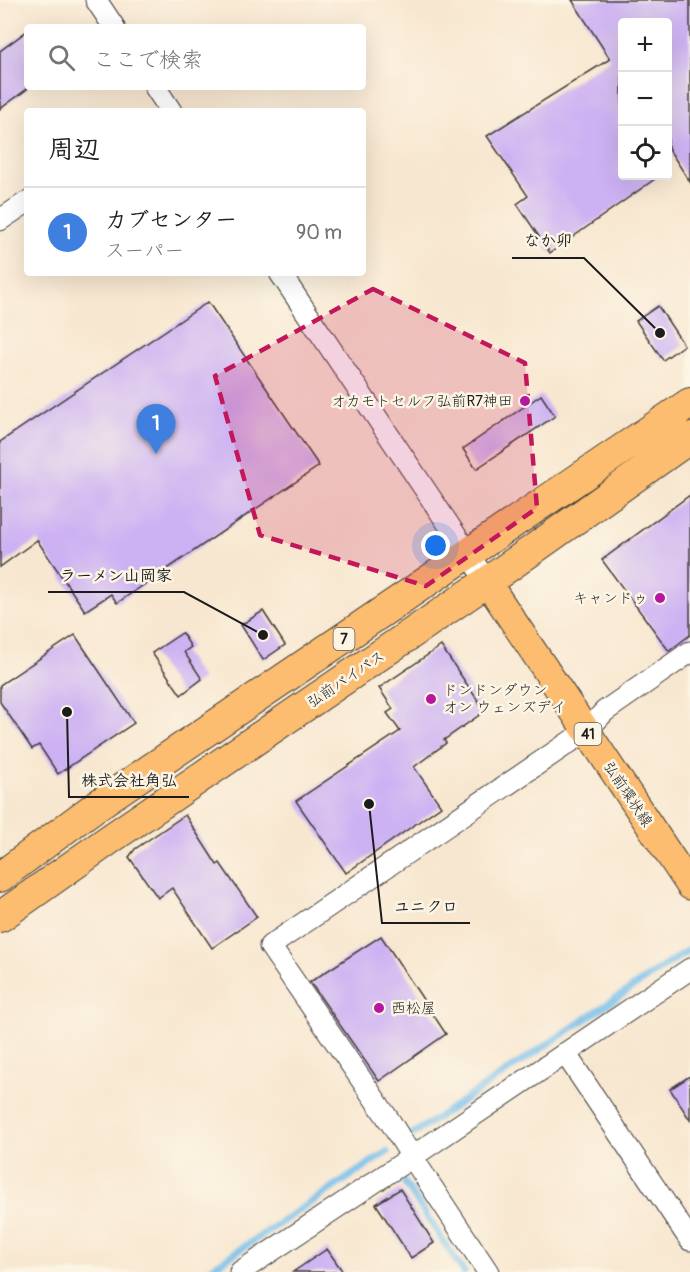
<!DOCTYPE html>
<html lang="ja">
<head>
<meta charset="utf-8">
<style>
	:root { --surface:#fff; --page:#f6f6f6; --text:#202124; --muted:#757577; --line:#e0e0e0; --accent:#d93025 }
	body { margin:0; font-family:Pangolin,"Klee One",sans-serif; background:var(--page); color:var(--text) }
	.controls { position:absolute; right:18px; top:18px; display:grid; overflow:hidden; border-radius:6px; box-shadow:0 6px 24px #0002 }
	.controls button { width:54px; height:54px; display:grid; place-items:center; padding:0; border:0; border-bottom:2px solid var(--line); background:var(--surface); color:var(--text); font:30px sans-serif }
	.you { position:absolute; left:436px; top:546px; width:21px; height:21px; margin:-15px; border:4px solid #fff; border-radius:50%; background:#1a73e8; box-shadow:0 0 0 9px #1a73e833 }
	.badge { display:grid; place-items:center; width:39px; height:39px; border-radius:50%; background:var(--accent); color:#fff; font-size:20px; font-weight:700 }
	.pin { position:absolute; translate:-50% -50px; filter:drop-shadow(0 2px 3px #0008) }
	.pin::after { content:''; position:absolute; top:32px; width:21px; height:18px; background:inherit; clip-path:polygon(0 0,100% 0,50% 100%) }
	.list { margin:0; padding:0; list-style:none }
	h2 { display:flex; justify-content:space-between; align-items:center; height:78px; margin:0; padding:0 24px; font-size:26px }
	h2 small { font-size:20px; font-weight:400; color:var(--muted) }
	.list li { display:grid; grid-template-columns:39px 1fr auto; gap:18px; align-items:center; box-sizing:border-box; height:90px; padding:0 24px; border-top:2px solid var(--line) }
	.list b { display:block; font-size:22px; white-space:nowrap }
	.list p { margin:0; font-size:20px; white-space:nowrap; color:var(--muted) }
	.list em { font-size:20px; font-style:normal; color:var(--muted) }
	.icon { flex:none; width:33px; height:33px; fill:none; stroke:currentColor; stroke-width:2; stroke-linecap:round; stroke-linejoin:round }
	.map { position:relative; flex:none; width:690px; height:1272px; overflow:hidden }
	.search { position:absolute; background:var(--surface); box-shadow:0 6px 24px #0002; left:24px; top:24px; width:342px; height:66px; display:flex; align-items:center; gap:15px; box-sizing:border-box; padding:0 21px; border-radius:6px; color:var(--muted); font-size:22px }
	.panel { position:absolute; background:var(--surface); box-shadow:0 6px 24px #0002; left:24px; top:108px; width:342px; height:168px; border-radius:6px }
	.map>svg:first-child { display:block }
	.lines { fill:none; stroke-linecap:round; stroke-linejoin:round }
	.stream { stroke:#72bdeb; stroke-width:7 }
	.building { fill:#ccb1f3 }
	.minor-casing { stroke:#3d3a37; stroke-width:23 }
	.major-casing { stroke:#3d3a37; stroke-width:29 }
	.highway-casing { stroke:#3d3a37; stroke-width:32 }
	.minor { stroke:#fff; stroke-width:21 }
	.major { stroke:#fcbd6f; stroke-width:27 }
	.highway { stroke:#fcbd6f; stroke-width:30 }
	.marked { fill:#c2185b; fill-opacity:0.2; stroke:#c2185b; stroke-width:4.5; stroke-dasharray:12 8; stroke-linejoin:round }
	.poi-dot { fill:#b5179e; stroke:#fcf5e5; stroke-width:2 }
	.labels { text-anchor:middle; stroke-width:5; stroke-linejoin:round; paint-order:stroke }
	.shield { fill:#fcf5e5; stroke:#5f5d58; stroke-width:1.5 }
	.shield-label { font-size:14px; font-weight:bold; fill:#1c1c1c }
	.poi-label { font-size:15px; fill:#1c1c1c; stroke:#fcf5e5; text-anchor:end }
	.street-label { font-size:15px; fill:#1c1c1c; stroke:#fcf5e5 }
	.leader { fill:none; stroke:#1c1c1c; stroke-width:2 }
	.callout-dot { fill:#1c1c1c; stroke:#fcf5e5; stroke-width:2 }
	.callout-label { font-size:16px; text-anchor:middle; font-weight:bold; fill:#1c1c1c; stroke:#fcf5e5; stroke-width:5; stroke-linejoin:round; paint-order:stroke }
</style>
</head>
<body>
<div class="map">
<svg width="690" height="1272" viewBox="0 0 690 1272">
	<rect width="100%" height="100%" fill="#fcf5e5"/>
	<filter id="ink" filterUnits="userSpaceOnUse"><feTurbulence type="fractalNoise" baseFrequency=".0167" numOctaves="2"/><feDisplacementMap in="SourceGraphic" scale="12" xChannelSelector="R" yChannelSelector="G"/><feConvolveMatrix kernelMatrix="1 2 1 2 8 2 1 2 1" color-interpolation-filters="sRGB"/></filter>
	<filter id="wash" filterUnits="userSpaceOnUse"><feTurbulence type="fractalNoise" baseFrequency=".008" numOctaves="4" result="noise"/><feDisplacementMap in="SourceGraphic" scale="24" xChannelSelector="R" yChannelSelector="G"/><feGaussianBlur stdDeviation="1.35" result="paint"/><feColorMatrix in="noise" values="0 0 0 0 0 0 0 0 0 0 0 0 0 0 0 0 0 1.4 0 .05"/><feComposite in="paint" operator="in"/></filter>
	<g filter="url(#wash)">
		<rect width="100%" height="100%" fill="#f8e7d0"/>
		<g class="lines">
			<path class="stream" d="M413 1134 690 949
				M404 1182 464 1272
				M206 1272 387 1152"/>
		</g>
		<g id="blocks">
			<path class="building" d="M572 0H690V182L668 148V22H622V176H659L550 253 517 204 528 196 487 136 610 59Z
				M27 31V89L0 109V51Z
				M208 302 319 466 117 603 111 594 85 611 37 540 0 567V442Z
				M658 306 684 345 663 360 636 321Z
				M541 395 555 416 476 469 463 449Z
				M690 495V635L669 651 602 560Z
				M263 611 285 645 263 660 241 625Z
				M182 633 191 647 184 652 202 679 181 695 152 653Z
				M75 635 134 723 58 774 39 745 32 749 0 702V685Z
				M441 646 485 711 444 740 446 743 414 767 441 806 346 873 296 801 400 731 387 713 393 709 379 688Z
				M185 815 217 865 220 863 257 917 212 948 172 888 158 898 129 857 135 849Z
				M381 936 446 1034 379 1081 310 982Z
				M690 1076V1120L670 1089Z
				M400 1189 434 1243 411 1258 376 1204Z
				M327 1249 343 1272H293Z"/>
		</g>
	</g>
	<g filter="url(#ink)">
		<use href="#blocks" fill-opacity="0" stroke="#3d3a37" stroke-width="1.5"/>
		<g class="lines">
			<g class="minor-casing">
				<path id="minor" d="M96 0 114 27
					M155 87 171 111
					M0 220 27 202
					M280 273 487 582
					M565 1053 690 1240
					M240 1272 412 1157 690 969
					M488 1272 412 1157 391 1123 270 946 586 731 605 711 690 652"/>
			</g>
			<g class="major-casing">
				<path id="major" d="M487 582 690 886"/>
			</g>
			<g class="highway-casing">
				<path id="highway" d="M0 877 96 806 690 403
					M0 917 113 837 487 582 690 438"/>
			</g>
			<use href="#minor" class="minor"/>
			<use href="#major" class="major"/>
			<use href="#highway" class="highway"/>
		</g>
	</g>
	<path class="marked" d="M373 289 525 363 537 508 426 586 260 535 215 376Z"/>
	<g class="poi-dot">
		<circle cx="525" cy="401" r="6"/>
		<circle cx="660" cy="598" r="6"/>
		<circle cx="431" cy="699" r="6"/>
		<circle cx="379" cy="1008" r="6"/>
	</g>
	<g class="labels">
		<g class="shield">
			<rect x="333.5" y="628" width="21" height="22" rx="4.5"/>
			<rect x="574.5" y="723" width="27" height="22" rx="4.5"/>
		</g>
		<g class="shield-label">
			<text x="344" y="644">7</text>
			<text x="588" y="739">41</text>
		</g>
		<g class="poi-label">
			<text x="513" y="406">オカモトセルフ弘前R7神田</text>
			<text x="648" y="603">キャンドゥ</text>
			<text x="443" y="695" text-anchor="start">ドンドンダウン<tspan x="443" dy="17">オン ウェンズデイ</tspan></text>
			<text x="391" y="1013" text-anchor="start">西松屋</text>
		</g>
		<g class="street-label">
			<text transform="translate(346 679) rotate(-34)" y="5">弘前バイパス</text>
			<text transform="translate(628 794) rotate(56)" y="5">弘前環状線</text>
		</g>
	</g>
	<path class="leader" d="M660 333L584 258H512M263 635L184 592H48M67 712L69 797H189M369 804L382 923H470"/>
	<g class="callout-dot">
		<circle cx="660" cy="333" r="6"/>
		<circle cx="263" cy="635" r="6"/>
		<circle cx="67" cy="712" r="6"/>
		<circle cx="369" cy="804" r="6"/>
	</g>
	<g class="callout-label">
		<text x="548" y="246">なか卯</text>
		<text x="116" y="581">ラーメン山岡家</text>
		<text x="129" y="786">株式会社角弘</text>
		<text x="426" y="912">ユニクロ</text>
	</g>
</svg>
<div class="controls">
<button>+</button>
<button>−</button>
<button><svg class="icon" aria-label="locate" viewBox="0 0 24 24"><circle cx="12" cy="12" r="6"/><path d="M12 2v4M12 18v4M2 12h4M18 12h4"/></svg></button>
</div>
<div class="you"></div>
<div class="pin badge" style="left:156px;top:454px;background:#3f7fe0">1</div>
<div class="search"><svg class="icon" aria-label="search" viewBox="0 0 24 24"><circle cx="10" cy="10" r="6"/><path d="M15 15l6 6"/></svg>ここで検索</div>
<section class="panel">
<h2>周辺<small></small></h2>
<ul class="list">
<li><span class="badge" style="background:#3f7fe0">1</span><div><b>カブセンター</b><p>スーパー</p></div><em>90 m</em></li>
</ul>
</section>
</div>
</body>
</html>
